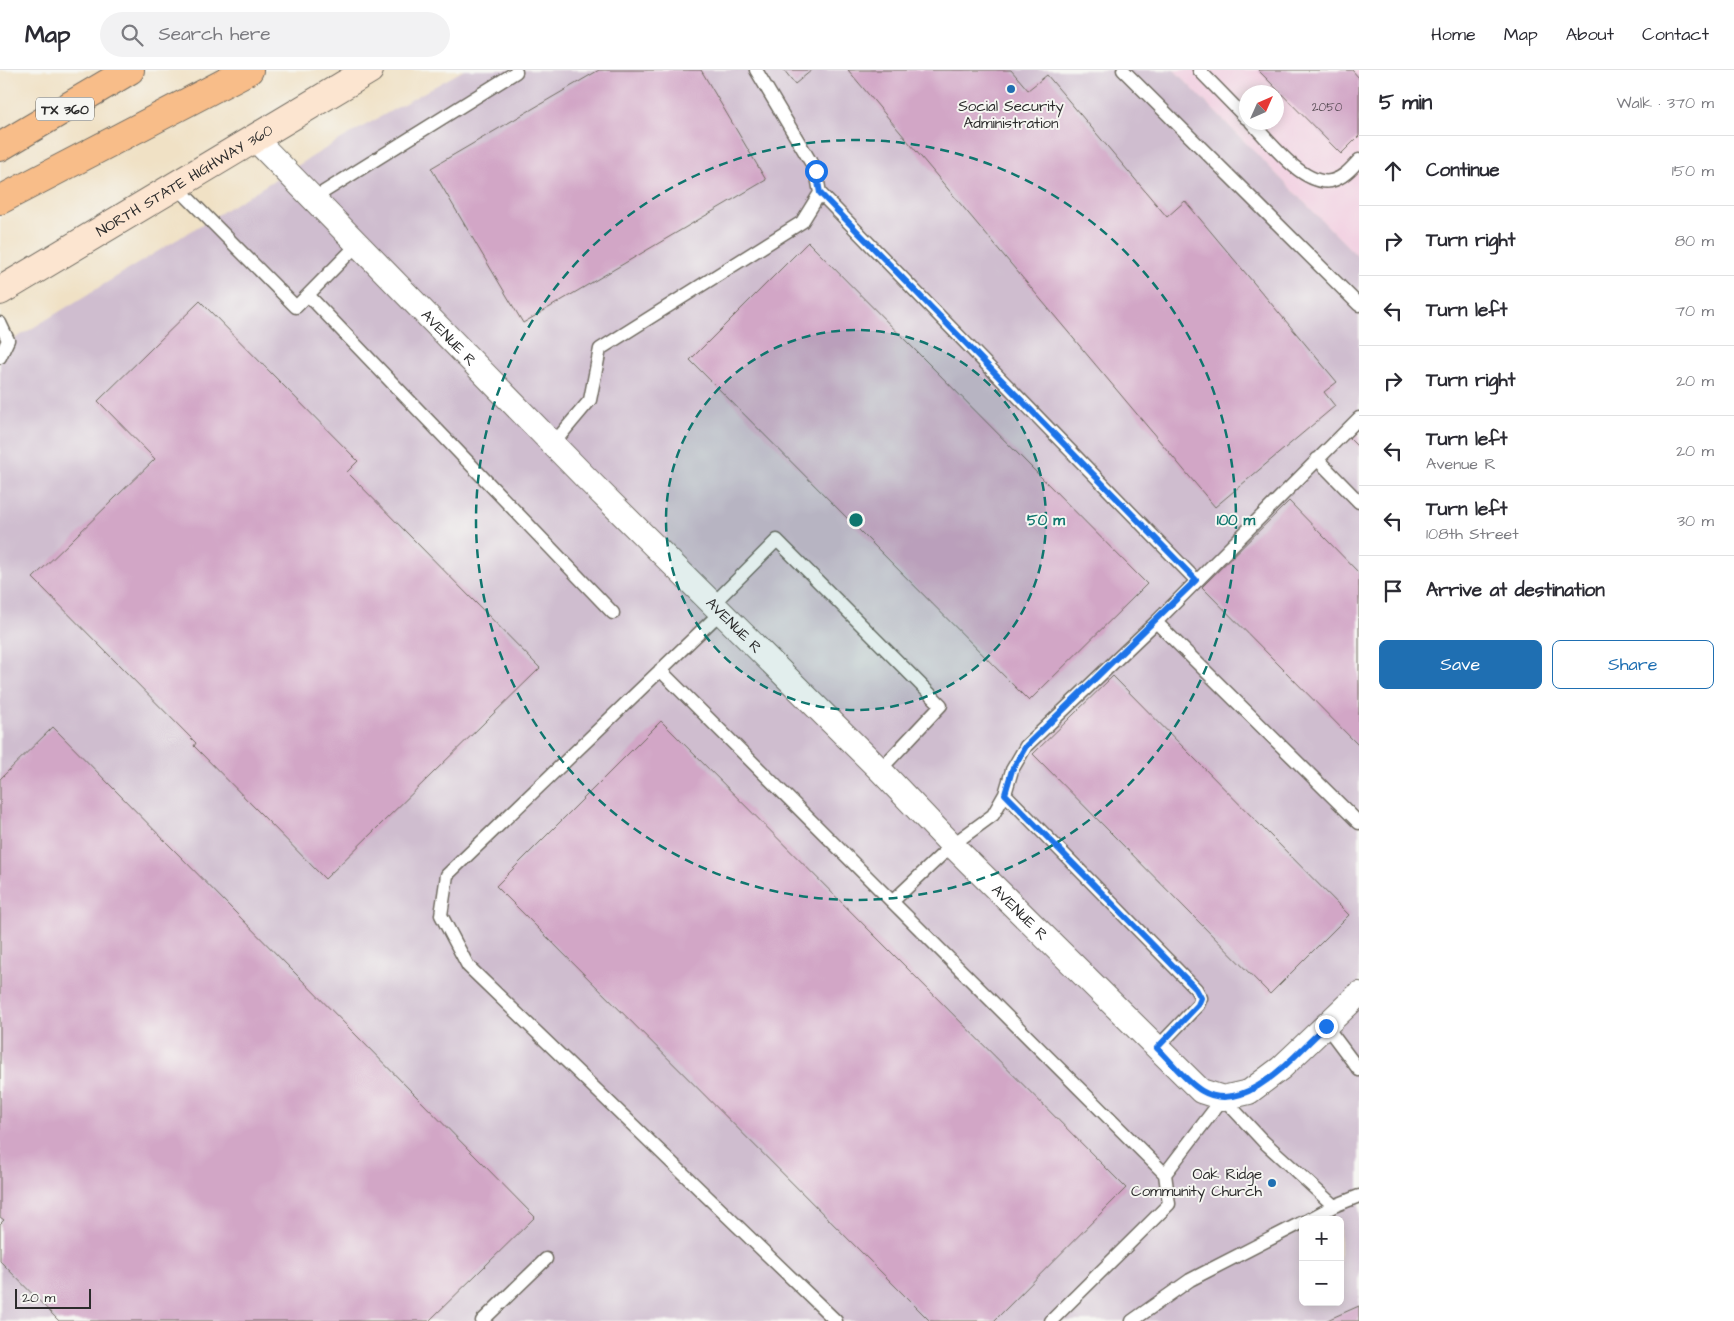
<!DOCTYPE html>
<html lang="en">
<head>
<meta charset="utf-8">
<style>
	:root { --surface:#fff; --page:#f2f2f3; --text:#2b2b33; --muted:#7c7c81; --line:#e1e1e2; --accent:#1f6fb2 }
	body { margin:0; font-family:"Architects Daughter",sans-serif; background:var(--page); color:var(--text) }
	.controls { position:absolute; right:15px; bottom:15px; display:grid; overflow:hidden; border-radius:8px; box-shadow:0 2px 12px #0003 }
	.controls button { width:45px; height:45px; display:grid; place-items:center; padding:0; border:0; border-bottom:1px solid var(--line); background:var(--surface); color:var(--text); font:25px sans-serif }
	.compass { position:absolute; left:1239px; top:15px; width:45px; height:45px; border-radius:50%; background:var(--surface); box-shadow:0 2px 12px #0003; rotate:45deg }
	.scale { position:absolute; left:15px; bottom:12px; width:76px; box-sizing:border-box; padding-left:5px; border:2px solid #2b2b2b; border-top:0; font-size:14px; line-height:18px; white-space:nowrap; color:#2b2b2b; -webkit-text-stroke:4px #f6f6f2; paint-order:stroke }
	.stop { position:absolute; width:15px; height:15px; margin:-11px; border:4px solid #1a73e8; border-radius:50%; background:#fff }
	.stop.end { background:#1a73e8; border-color:#fff; box-shadow:0 1px 5px #0008 }
	.list { margin:0; padding:0; list-style:none }
	h2 { display:flex; justify-content:space-between; align-items:center; height:65px; margin:0; padding:0 20px; font-size:21px }
	h2 small { font-size:16px; font-weight:400; color:var(--muted) }
	.list li { display:grid; grid-template-columns:32px 1fr auto; gap:15px; align-items:center; box-sizing:border-box; height:70px; padding:0 20px; border-top:1px solid var(--line) }
	.list b { display:block; font-size:19px; white-space:nowrap }
	.list p { margin:0; font-size:16px; white-space:nowrap; color:var(--muted) }
	.list em { font-size:16px; font-style:normal; color:var(--muted) }
	.actions { display:flex; gap:10px; padding:15px 20px }
	.actions a { flex:1; padding:11px 0; border:1px solid var(--accent); border-radius:8px; text-align:center; font-size:18px; color:var(--accent) }
	.actions .main { background:var(--accent); color:#fff }
	.icon { flex:none; width:28px; height:28px; fill:none; stroke:currentColor; stroke-width:2; stroke-linecap:round; stroke-linejoin:round }
	.map { position:relative; flex:none; width:1359px; height:1251px; overflow:hidden }
	header { display:flex; align-items:center; gap:30px; box-sizing:border-box; height:70px; padding:0 25px; background:var(--surface); border-bottom:1px solid var(--line) }
	header strong { font-size:24px }
	nav { display:flex; gap:28px; margin-inline-start:auto; font-size:18px }
	.search { width:350px; height:45px; background:var(--page); display:flex; align-items:center; gap:12px; box-sizing:border-box; padding:0 18px; border-radius:28px; color:var(--muted); font-size:19px }
	main { display:flex }
	aside { flex:1; background:var(--surface) }
	.map>svg:first-child { display:block }
	.built { fill:#f2cfe1; fill-rule:evenodd }
	.industrial { fill:#cfbdcf; fill-rule:evenodd }
	.building { fill:#d2a6c6 }
	.lines { fill:none; stroke-linecap:round; stroke-linejoin:round }
	.lane-casing { stroke:#706b61; stroke-width:15 }
	.street-casing { stroke:#706b61; stroke-width:26 }
	.secondary-casing { stroke:#706b61; stroke-width:30 }
	.highway-casing { stroke:#706b61; stroke-width:30 }
	.lane { stroke:#fff; stroke-width:12 }
	.street { stroke:#fff; stroke-width:24 }
	.secondary { stroke:#fce5d0; stroke-width:28 }
	.highway { stroke:#f8bd89; stroke-width:28 }
	.route { stroke:#1a73e8; stroke-width:6 }
	.ring { fill:none; stroke:#0f766e; stroke-width:2.5; stroke-dasharray:9 6 }
	.poi-dot { fill:#1f6fb2; stroke:#f6f6f2; stroke-width:2 }
	.labels { text-anchor:middle; stroke-width:4; stroke-linejoin:round; paint-order:stroke }
	.number-label { font-size:12px; fill:#554a52 }
	.shield { fill:#f6f6f2; stroke:#686867; stroke-width:1 }
	.shield-label { font-size:14px; font-weight:bold; fill:#2b2b2b }
	.poi-label { font-size:15px; fill:#2b2b2b; stroke:#f6f6f2 }
	.street-label { font-size:15px; fill:#2b2b2b; stroke:#f6f6f2 }
	.centre { fill:#0f766e; stroke:#f6f6f2; stroke-width:2.5 }
	.ring-label { font-size:15px; text-anchor:middle; font-weight:bold; fill:#0f766e; stroke:#f6f6f2; stroke-width:4; stroke-linejoin:round; paint-order:stroke }
</style>
</head>
<body>
<header>
<strong>Map</strong>
<div class="search"><svg class="icon" aria-label="search" viewBox="0 0 24 24"><circle cx="10" cy="10" r="6"/><path d="M15 15l6 6"/></svg>Search here</div>
<nav><a>Home</a><a>Map</a><a>About</a><a>Contact</a></nav>
</header>
<main>
<div class="map">
<svg width="1359" height="1251" viewBox="0 0 1359 1251">
	<rect width="100%" height="100%" fill="#f6f6f2"/>
	<filter id="ink" filterUnits="userSpaceOnUse"><feTurbulence type="fractalNoise" baseFrequency=".02" numOctaves="2"/><feDisplacementMap in="SourceGraphic" scale="10" xChannelSelector="R" yChannelSelector="G"/><feConvolveMatrix kernelMatrix="1 2 1 2 8 2 1 2 1" color-interpolation-filters="sRGB"/></filter>
	<filter id="wash" filterUnits="userSpaceOnUse"><feTurbulence type="fractalNoise" baseFrequency=".0096" numOctaves="4" result="noise"/><feDisplacementMap in="SourceGraphic" scale="20" xChannelSelector="R" yChannelSelector="G"/><feGaussianBlur stdDeviation="1.12" result="paint"/><feColorMatrix in="noise" values="0 0 0 0 0 0 0 0 0 0 0 0 0 0 0 0 0 1.4 0 .05"/><feComposite in="paint" operator="in"/></filter>
	<g filter="url(#wash)">
		<rect width="100%" height="100%" fill="#f0e1c5"/>
		<path class="built" d="M1174 0H1359V188ZM1246 22H1276V52H1246Z"/>
		<path class="industrial" d="M464 0H1174L1359 188V1251H0V278L341 69ZM1303 1150H1340V1232H1303Z"/>
		<g id="blocks">
			<path class="building" d="M599 0H701L766 110 523 253 431 98Z
				M784 0H812L795 14Z
				M848 0H1011L1028 20 1047 5 1167 147 1185 131 1337 312 1324 322 1335 336 1215 437Z
				M1258 0H1352L1359 8V66L1341 84Z
				M808 172 1147 514 1029 631 690 290Z
				M200 231 358 391 347 402 540 598 325 809 194 676 196 673 33 508 155 389 98 331Z
				M1359 358V378L1349 368Z
				M1289 431 1359 503V676L1202 517Z
				M1113 606 1349 845 1270 924 1033 684Z
				M661 651 1126 1118 994 1251H930L496 816Z
				M53 657 535 1147 429 1251H59L0 1191V1154L4 1150 0 1147V709Z
				M1359 1236V1251H1325Z"/>
		</g>
	</g>
	<g filter="url(#ink)">
		<use href="#blocks" fill-opacity="0" stroke="#706b61" stroke-width="1"/>
		<g class="lines">
			<g class="lane-casing">
				<path id="lane" d="M1123 0 1359 235
					M1199 0 1246 48
					M1251 52C1269 71 1303 116 1331 111 1343 108 1351 99 1359 90
					M175 115 296 237 358 174
					M820 123 1196 510
					M314 128 516 2
					M308 225 613 543
					M0 253 8 270 0 287
					M553 374 590 330 600 279 802 152 820 123 816 101 756 0
					M1317 389 1359 432
					M713 534 777 470 941 635 880 700
					M721 542 447 805 441 845 468 896 836 1251
					M1156 552 1359 753
					M660 600 1165 1104
					M1005 724 1196 919 1201 928 1198 935 1157 978
					M893 831 952 775 993 745 1005 724 1012 700 1026 676 1156 552 1359 348
					M1326 956 1359 1000
					M1308 1150 1334 1136
					M482 1251 546 1189
					M1051 1251 1169 1134 1165 1104 1223 1028 1263 1071 1334 1136 1359 1126
					M1132 1251 1190 1210 1303 1152"/>
			</g>
			<g class="street-casing">
				<g id="street">
					<path id="s1" d="M254 68 587 409 880 700 952 775 1201 1021 1223 1028 1249 1022 1281 998 1359 924"/>
				</g>
			</g>
			<g class="secondary-casing">
				<g id="secondary">
					<path id="s2" d="M0 221 369 0"/>
				</g>
			</g>
			<g class="highway-casing">
				<path id="highway" d="M0 77 130 0
					M0 130 249 0"/>
			</g>
			<use href="#lane" class="lane"/>
			<use href="#street" class="street"/>
			<use href="#secondary" class="secondary"/>
			<use href="#highway" class="highway"/>
		</g>
	</g>
	<g class="lines" filter="url(#ink)">
		<path class="route" d="M816 101 820 123 1196 510 1026 676 1012 700 1005 724 1196 919 1201 928 1198 935 1157 978C1171 991 1185 1011 1202 1021 1246 1047 1296 983 1326 956"/>
	</g>
	<circle cx="856" cy="450" r="190" fill="#0f766e" fill-opacity=".12"/>
	<g class="ring">
		<circle cx="856" cy="450" r="190"/>
		<circle cx="856" cy="450" r="380"/>
	</g>
	<g class="poi-dot">
		<circle cx="1011" cy="19" r="5"/>
		<circle cx="1272" cy="1113" r="5"/>
	</g>
	<g class="labels">
		<g class="number-label">
			<text x="1327" y="41">2050</text>
		</g>
		<rect class="shield" x="36" y="27.5" width="58" height="23" rx="4"/>
		<g class="shield-label">
			<text x="65" y="44">TX 360</text>
		</g>
		<g class="poi-label">
			<text x="1011" y="41">Social Security<tspan x="1011" dy="17">Administration</tspan></text>
			<text x="1262" y="1109" text-anchor="end">Oak Ridge<tspan x="1262" dy="17">Community Church</tspan></text>
		</g>
		<g class="street-label">
			<text dy="5" stroke="none"><textPath href="#s2" startOffset="215">NORTH STATE HIGHWAY 360</textPath></text>
			<text dy="5" stroke="none"><textPath href="#s1" startOffset="279">AVENUE R</textPath></text>
			<text dy="5" stroke="none"><textPath href="#s1" startOffset="684">AVENUE R</textPath></text>
			<text dy="5" stroke="none"><textPath href="#s1" startOffset="1089">AVENUE R</textPath></text>
		</g>
	</g>
	<circle cx="856" cy="450" r="8" class="centre"/>
	<g class="ring-label">
		<text x="1046" y="455">50 m</text>
		<text x="1236" y="455">100 m</text>
	</g>
</svg>
<div class="controls">
<button>+</button>
<button>−</button>
</div>
<svg class="compass" viewBox="-18 -18 36 36"><path d="M0-13l5 13h-10z" fill="#e53935"/><path d="M0 13l5-13h-10z" fill="#7c7c81"/></svg>
<div class="scale">20 m</div>
<div class="stop" style="left:816px;top:101px"></div>
<div class="stop end" style="left:1326px;top:956px"></div>
</div>
<aside>
<h2>5 min<small>Walk · 370 m</small></h2>
<ul class="list">
<li><svg class="icon" aria-label="ahead" viewBox="0 0 24 24"><path d="M12 20V5M6 11l6-6 6 6"/></svg><div><b>Continue</b></div><em>150 m</em></li>
<li><svg class="icon" aria-label="right" viewBox="0 0 24 24"><path d="M7 20v-9h11M14 6l5 5-5 5"/></svg><div><b>Turn right</b></div><em>80 m</em></li>
<li><svg class="icon" aria-label="left" viewBox="0 0 24 24"><path d="M17 20v-9H6M10 6l-5 5 5 5"/></svg><div><b>Turn left</b></div><em>70 m</em></li>
<li><svg class="icon" aria-label="right" viewBox="0 0 24 24"><path d="M7 20v-9h11M14 6l5 5-5 5"/></svg><div><b>Turn right</b></div><em>20 m</em></li>
<li><svg class="icon" aria-label="left" viewBox="0 0 24 24"><path d="M17 20v-9H6M10 6l-5 5 5 5"/></svg><div><b>Turn left</b><p>Avenue R</p></div><em>20 m</em></li>
<li><svg class="icon" aria-label="left" viewBox="0 0 24 24"><path d="M17 20v-9H6M10 6l-5 5 5 5"/></svg><div><b>Turn left</b><p>108th Street</p></div><em>30 m</em></li>
<li><svg class="icon" aria-label="arrive" viewBox="0 0 24 24"><path d="M6 21V4h12l-3 4 3 4H6"/></svg><div><b>Arrive at destination</b></div></li>
</ul>
<div class="actions"><a class="main">Save</a><a>Share</a></div>
</aside>
</main>
</body>
</html>
